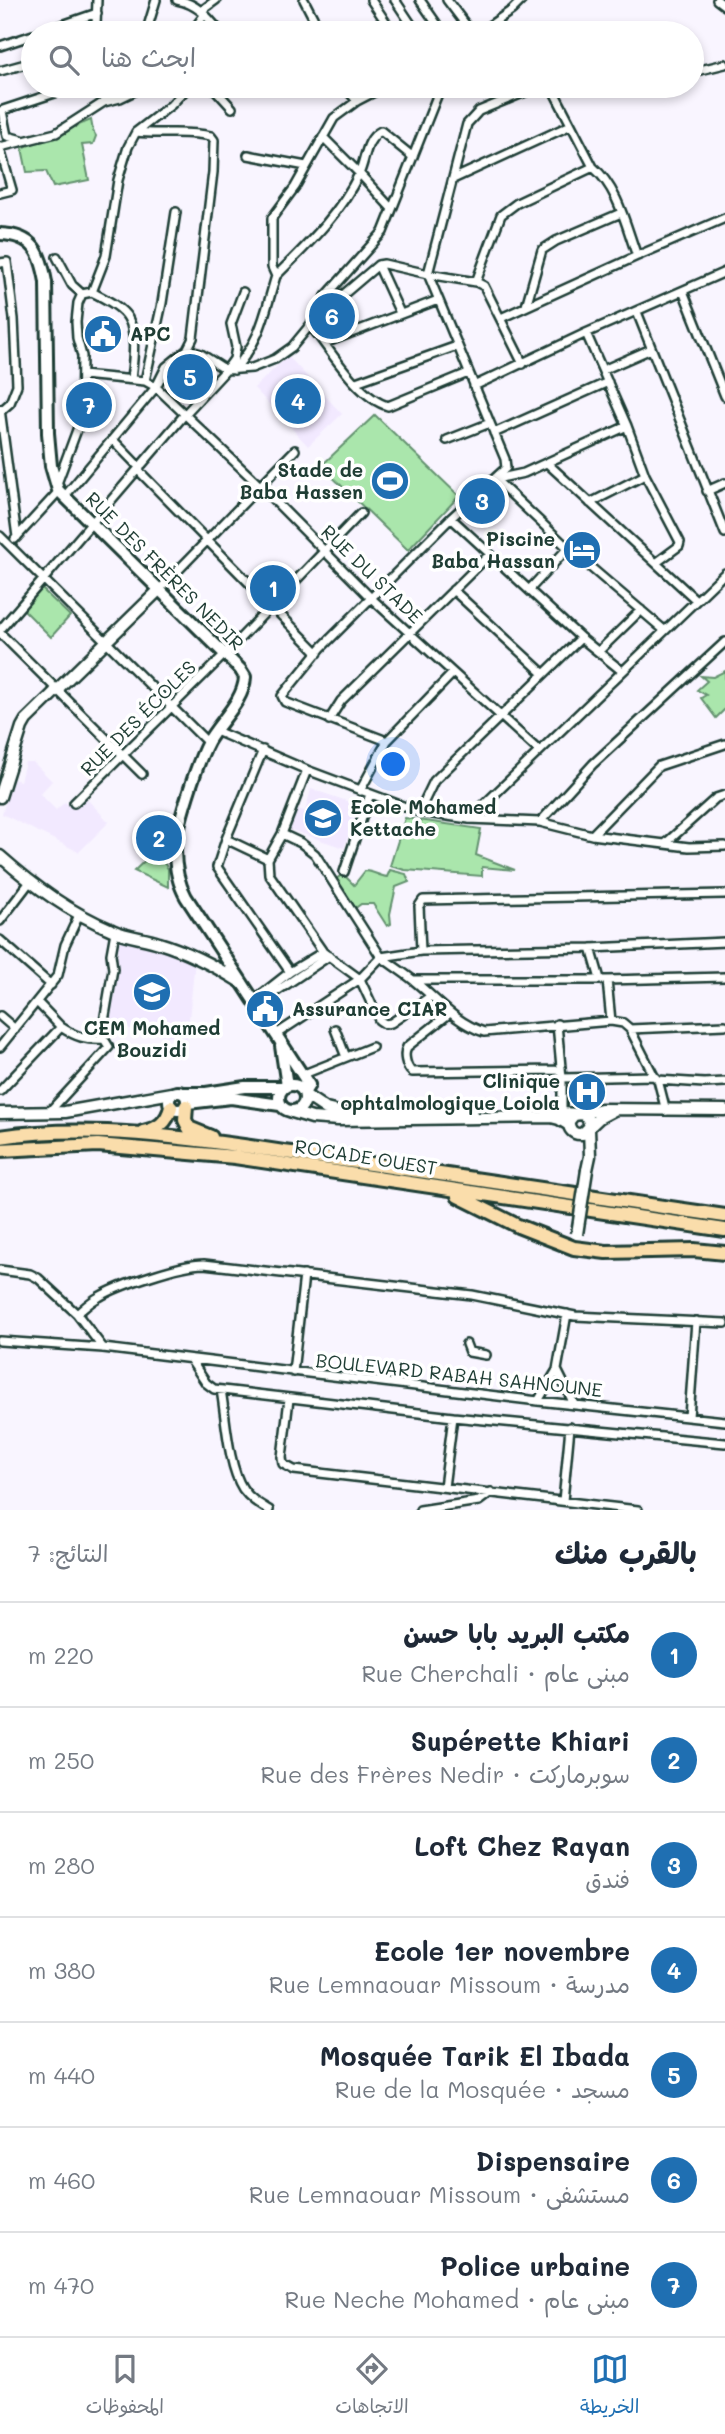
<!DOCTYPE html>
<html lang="ar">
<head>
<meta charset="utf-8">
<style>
	:root { --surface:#fff; --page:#f2f2f3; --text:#1f2937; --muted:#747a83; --line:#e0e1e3; --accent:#1f6fb2 }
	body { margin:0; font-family:Mali,"Playpen Sans Arabic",sans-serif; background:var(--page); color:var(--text); direction:rtl }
	.you { position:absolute; left:394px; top:765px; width:24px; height:24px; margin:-18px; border:5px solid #fff; border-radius:50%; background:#1a73e8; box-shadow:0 0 0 10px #1a73e833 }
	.badge { display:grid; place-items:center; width:46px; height:46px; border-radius:50%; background:var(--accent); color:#fff; font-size:23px; font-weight:700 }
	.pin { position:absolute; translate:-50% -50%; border:4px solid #fff; box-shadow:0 2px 7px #0006 }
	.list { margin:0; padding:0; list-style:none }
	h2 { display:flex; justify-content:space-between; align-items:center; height:91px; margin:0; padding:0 28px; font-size:30px }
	h2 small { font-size:23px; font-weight:400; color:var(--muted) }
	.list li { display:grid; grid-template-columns:46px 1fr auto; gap:21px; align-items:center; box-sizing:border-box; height:105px; padding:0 28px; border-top:2px solid var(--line) }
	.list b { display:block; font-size:26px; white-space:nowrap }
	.list p { margin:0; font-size:23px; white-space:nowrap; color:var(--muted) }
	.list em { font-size:23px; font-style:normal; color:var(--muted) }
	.icon { flex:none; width:38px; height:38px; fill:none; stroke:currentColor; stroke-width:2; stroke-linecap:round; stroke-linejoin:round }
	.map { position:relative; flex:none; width:725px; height:1510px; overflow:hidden; direction:ltr }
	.search { position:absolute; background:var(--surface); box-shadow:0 4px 10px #0003; left:21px; right:21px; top:21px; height:77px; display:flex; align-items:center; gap:18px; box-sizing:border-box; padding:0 24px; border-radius:38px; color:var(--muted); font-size:26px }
	.sheet { height:826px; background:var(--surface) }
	nav { display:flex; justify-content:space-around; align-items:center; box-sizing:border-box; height:98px; border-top:2px solid var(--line); background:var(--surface); font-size:19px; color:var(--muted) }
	nav a { display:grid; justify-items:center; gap:4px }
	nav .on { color:var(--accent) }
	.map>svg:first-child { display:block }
	.built { fill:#f2e9ff }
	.green { fill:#aae6ac; stroke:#649270; stroke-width:2 }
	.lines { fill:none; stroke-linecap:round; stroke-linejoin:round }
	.minor-casing { stroke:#1f3d34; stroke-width:12 }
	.tertiary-casing { stroke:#1f3d34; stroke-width:15 }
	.secondary-casing { stroke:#1f3d34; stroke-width:16 }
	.trunk-casing { stroke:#1f3d34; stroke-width:18 }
	.minor { stroke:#fff; stroke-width:7 }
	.tertiary { stroke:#fff; stroke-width:10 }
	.secondary { stroke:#fff; stroke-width:10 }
	.trunk { stroke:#faddab; stroke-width:12 }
	.tertiary-bridge-casing { stroke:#1f3d34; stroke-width:15; stroke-linecap:butt }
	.tertiary-bridge { stroke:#fff; stroke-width:10 }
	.labels { text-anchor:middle; stroke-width:7; stroke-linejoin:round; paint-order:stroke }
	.poi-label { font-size:19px; font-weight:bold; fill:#1f3d34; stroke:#fff; text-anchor:start }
	.street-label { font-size:19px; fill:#1f3d34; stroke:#fff }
</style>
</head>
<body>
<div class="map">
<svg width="725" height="1510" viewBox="0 0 725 1510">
	<rect width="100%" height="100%" fill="#f9f5ff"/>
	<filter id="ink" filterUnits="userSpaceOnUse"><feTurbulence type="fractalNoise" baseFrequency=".0143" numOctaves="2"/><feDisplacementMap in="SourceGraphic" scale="14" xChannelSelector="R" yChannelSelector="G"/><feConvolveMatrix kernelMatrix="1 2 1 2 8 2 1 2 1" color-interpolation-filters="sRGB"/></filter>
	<g filter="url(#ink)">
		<path class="built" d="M288 356 342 414 308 446 254 388Z
			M25 762H33L52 781 40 794 56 810 65 802 73 809 84 796 109 822 79 852 2 814 13 779 20 781Z
			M311 789 359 805 344 848 288 829 295 809 305 811Z
			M119 941 147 944 195 960 187 1039 109 1025Z"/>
		<path class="green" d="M91 120 93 131 96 136 93 144 82 145 89 180 53 187 46 171 27 172 22 148Z
			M375 415 459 496 408 550 321 466Z
			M42 589 70 616 51 637 23 609Z
			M725 671V709L716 718 701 698 706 695 697 690 707 681 701 676 713 677Z
			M405 818 481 829 476 855 515 870 482 867V876L405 870 390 866Z
			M156 850 168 869V887L134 871Z
			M390 870 406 874 409 882 396 887 390 914 391 924 387 926 373 904H361L354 909 336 879 343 874 354 885 365 871C373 871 379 876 387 877Z"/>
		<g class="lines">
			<g class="minor-casing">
				<path id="minor" d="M177 0C198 4 208 17 221 33
					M304 0 321 33
					M371 0 393 33
					M395 0 417 33
					M420 0 443 33
					M447 0 472 33
					M717 0 725 6
					M201 11 216 0
					M39 33 97 13
					M94 33 96 25 97 0
					M146 33 156 0
					M191 33 205 14
					M276 33 278 32
					M324 33 332 25 343 28 350 33
					M479 33 512 10 522 0
					M0 46 33 35
					M0 71 33 62
					M692 72 725 64
					M212 86 232 108
					M344 86 357 101
					M551 86 593 167C618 188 626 226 637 256
					M563 86H601
					M0 111 76 86
					M2 111 7 136 22 140
					M323 137 359 173 392 209
					M0 147 56 133 104 102 120 98 145 86
					M0 149 12 190 0 193
					M248 155 306 166
					M453 179 571 125
					M57 257 72 285 82 294
					M0 263 7 262 14 319 17 385 10 403 1 411
					M378 265 400 313
					M276 276C308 244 339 215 359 174 366 159 365 139 381 131L413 157
					M476 282 501 215 517 203 593 167
					M683 291 725 396
					M92 292C103 298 121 306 128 318 137 333 133 362 131 379
					M334 300 353 332
					M526 306 542 250 556 241 621 213
					M637 312 725 533
					M317 317 378 265 384 264 428 274 467 124 479 111 540 86
					M501 318 637 256 725 218
					M310 325C330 349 358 398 388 406L468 373
					M586 333 627 426 645 475 680 542 679 546 656 563
					M325 343 438 300
					M187 350 201 354 226 370
					M226 370 252 368 275 359 292 347 316 318 326 296 383 232 441 86
					M234 370C262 338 264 315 276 276L272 267V218L295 187 334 118 357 101 386 86
					M603 370 651 349
					M82 375 145 381 156 387 260 486 371 598 539 751
					M145 381 162 303 176 212
					M356 382 457 346
					M474 386 586 333 725 272
					M0 409 17 537
					M494 433 608 382
					M113 440 140 468
					M447 440 490 423
					M547 463 696 600
					M138 470 318 653
					M495 479 568 548 664 630
					M496 479 524 473 627 426
					M58 481 81 419 82 356 77 338 76 322 78 303 82 294 92 292 106 256 118 180 128 147 136 132 171 105 189 86
					M707 491 725 483
					M65 496 156 387 166 367 187 350 193 338 213 172 214 140 211 136C186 130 162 135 136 132
					M590 503 645 475
					M451 518 581 638 622 671
					M0 536 208 743
					M15 539 59 491
					M159 590 295 450
					M453 590 544 674
					M529 590 568 548
					M0 630 186 413 226 370 234 359 236 347 231 324 243 292
					M0 633 142 774
					M599 651 641 610
					M329 720 341 701 489 555
					M216 731 307 770 419 812 469 819 540 822 592 835 689 847 725 846
					M387 741 285 702 282 696 321 648 451 518 506 468 505 459 428 274 476 282 484 286 523 364
					M263 750 226 839 217 867 290 972
					M360 791 387 741 453 673
					M74 803 224 655 361 513
					M419 812 434 781 581 638
					M469 819 725 573
					M540 822 593 764 725 642
					M282 834 301 843 315 854 381 957 421 951 591 948 725 942
					M592 835 659 766 725 744
					M226 839 268 859
					M666 843 716 798 725 795
					M344 872 370 794
					M0 921 29 883
					M0 940 51 985
					M591 948 600 979
					M421 951 419 906 423 900 725 894
					M414 980H607L725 977
					M607 980 611 1021
					M431 996 391 1023 385 1024 379 1020 360 979 381 957C392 965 403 972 413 980 437 999 454 1022 484 1032L611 1021 623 1023 630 1029 654 1076 658 1080 666 1111
					M253 1001 290 972 323 952
					M256 1005 329 956
					M450 1013 407 1047C403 1054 406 1067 412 1072L561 1070
					M0 1016 15 1029
					M557 1024 562 1078V1112
					M335 1029 346 1057
					M630 1029 725 1025
					M275 1035 360 979 323 952 269 874 268 859 282 834 307 770
					M101 1039 113 969 111 954 115 932
					M0 1047 58 975 65 945 79 915
					M304 1074 372 1047
					M562 1078 654 1076
					M658 1080 704 1083 725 1082
					M0 1091 61 1027 37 1002
					M49 1112 109 1047 104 1039C86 1040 76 1037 61 1027
					M0 1270 30 1274 38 1278 77 1314 103 1348
					M77 1314C84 1308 91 1301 99 1297 119 1285 181 1264 204 1264L472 1295 575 1316 725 1323
					M0 1341 103 1348 538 1401 725 1421
					M466 1344 469 1352 486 1355
					M190 1359 206 1383 214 1389 453 1417 725 1443
					M557 1370 574 1404
					M293 1372 304 1275
					M221 1390C226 1418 228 1466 243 1489 250 1499 259 1504 269 1510
					M289 1399 282 1457 283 1464 294 1470 638 1510
					M538 1401 557 1370 567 1314
					M689 1417 696 1321
					M444 1487 453 1417
					M563 1501 570 1427
					M420 1510 479 1501 491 1492"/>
			</g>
			<g class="tertiary-casing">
				<path id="tertiary" d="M0 797 22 727 26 720 159 590
					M0 856C35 887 69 912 112 930 127 937 144 938 159 943 189 952 215 966 242 983
					M305 1095 326 1109 347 1114 472 1112
					M292 1112 312 1118 338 1120 551 1117 559 1119 569 1125
					M547 1112 577 1114
					M0 1113 65 1112 172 1093
					M581 1114 601 1109 725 1110
					M590 1126 587 1117 581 1114 574 1115 569 1121C568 1129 573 1135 582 1134L599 1118 614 1110
					M587 1170 590 1156 589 1129"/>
			</g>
			<g class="secondary-casing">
				<path id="secondary" d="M0 234C34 235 41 253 46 282L48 433 51 466 58 490 240 669 245 677C244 701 219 722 208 742 197 763 176 827 175 850 175 867 178 883 186 897L309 1085 304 1093
					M281 1046 287 1086
					M279 1098a13 13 0 1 1 26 0a13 13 0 1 1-26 0Z
					M169 1101a9 9 0 1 1 18 0a9 9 0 1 1-18 0Z
					M183 1093H206L245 1087H285
					M188 1103 231 1098 280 1105"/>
			</g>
			<g class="trunk-casing">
				<path id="trunk" d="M186 1106 185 1120 189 1128 211 1137
					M143 1132C158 1129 167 1123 171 1107
					M0 1137C99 1122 207 1141 306 1155 446 1174 585 1196 725 1216
					M0 1150 98 1145 235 1157 725 1230
					M458 1196 518 1226 574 1248 606 1252 694 1250 725 1253"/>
			</g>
			<use href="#minor" class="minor"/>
			<use href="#tertiary" class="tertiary"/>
			<use href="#secondary" class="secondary"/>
			<use href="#trunk" class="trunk"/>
			<g class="tertiary-bridge-casing">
				<path id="tertiary-bridge" d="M577 1234 587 1170"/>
			</g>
			<use href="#tertiary-bridge" class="tertiary-bridge"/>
		</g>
	</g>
	<defs>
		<g id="civic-disc" transform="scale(2.0125)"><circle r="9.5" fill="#1f6fb2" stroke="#fff"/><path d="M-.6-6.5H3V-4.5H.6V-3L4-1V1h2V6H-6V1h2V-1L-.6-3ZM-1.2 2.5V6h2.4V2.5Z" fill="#fff"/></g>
		<g id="stadium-disc" transform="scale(2.0125)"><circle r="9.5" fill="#1f6fb2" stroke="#fff"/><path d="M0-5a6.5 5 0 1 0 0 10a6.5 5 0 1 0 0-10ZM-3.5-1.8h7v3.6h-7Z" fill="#fff"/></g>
		<g id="hotel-disc" transform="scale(2.0125)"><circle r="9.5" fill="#1f6fb2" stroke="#fff"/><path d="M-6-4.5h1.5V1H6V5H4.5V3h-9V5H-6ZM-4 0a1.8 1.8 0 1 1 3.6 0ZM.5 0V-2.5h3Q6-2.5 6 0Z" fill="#fff"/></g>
		<g id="school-disc" transform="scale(2.0125)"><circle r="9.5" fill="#1f6fb2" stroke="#fff"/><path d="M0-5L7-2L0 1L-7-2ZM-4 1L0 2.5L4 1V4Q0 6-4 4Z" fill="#fff"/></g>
		<g id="hospital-disc" transform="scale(2.0125)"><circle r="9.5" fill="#1f6fb2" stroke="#fff"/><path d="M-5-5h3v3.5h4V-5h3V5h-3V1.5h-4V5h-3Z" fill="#fff"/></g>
	</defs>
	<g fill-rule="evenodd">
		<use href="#civic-disc" x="103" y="334"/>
		<use href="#stadium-disc" x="390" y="481"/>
		<use href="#hotel-disc" x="582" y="550"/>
		<use href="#school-disc" x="323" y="818"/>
		<use href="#school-disc" x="152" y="992"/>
		<use href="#civic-disc" x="265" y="1009"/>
		<use href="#hospital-disc" x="587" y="1092"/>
	</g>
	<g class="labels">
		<g class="poi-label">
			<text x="130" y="341">APC</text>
			<text x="363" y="477" text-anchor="end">Stade de<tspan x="363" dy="22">Baba Hassen</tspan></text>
			<text x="555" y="546" text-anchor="end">Piscine<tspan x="555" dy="22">Baba Hassan</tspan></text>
			<text x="350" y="814">Ecole Mohamed<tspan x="350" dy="22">Kettache</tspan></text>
			<text x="292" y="1016">Assurance CIAR</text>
			<text x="152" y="1035" text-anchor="middle">CEM Mohamed<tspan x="152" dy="22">Bouzidi</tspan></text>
			<text x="560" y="1088" text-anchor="end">Clinique<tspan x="560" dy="22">ophtalmologique Loiola</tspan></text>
		</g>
		<g class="street-label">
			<text transform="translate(165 571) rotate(45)" y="7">RUE DES FRÈRES NEDIR</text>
			<text transform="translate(372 574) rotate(44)" y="7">RUE DU STADE</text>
			<text transform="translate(138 718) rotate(-45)" y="7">RUE DES ÉCOLES</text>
			<text transform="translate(366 1157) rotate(9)" y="7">ROCADE OUEST</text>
			<text transform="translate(459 1375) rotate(6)" y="7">BOULEVARD RABAH SAHNOUNE</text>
		</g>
	</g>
</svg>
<div class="you"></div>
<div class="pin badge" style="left:273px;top:588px">1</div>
<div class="pin badge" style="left:159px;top:838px">2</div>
<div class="pin badge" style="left:482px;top:501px">3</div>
<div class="pin badge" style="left:298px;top:401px">4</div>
<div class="pin badge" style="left:190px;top:377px">5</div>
<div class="pin badge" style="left:332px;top:316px">6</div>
<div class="pin badge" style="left:89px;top:405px">7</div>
<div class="search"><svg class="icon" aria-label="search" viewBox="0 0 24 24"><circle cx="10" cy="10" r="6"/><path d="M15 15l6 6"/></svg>ابحث هنا</div>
</div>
<section class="sheet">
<h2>بالقرب منك<small>النتائج: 7</small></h2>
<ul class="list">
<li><span class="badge">1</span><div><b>مكتب البريد بابا حسن</b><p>مبنى عام · Rue Cherchali</p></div><em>220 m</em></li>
<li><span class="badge">2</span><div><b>Supérette Khiari</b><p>سوبرماركت · Rue des Frères Nedir</p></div><em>250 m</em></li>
<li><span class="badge">3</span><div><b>Loft Chez Rayan</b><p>فندق</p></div><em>280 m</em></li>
<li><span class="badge">4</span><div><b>Ecole 1er novembre</b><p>مدرسة · Rue Lemnaouar Missoum</p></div><em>380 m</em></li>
<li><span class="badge">5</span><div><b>Mosquée Tarik El Ibada</b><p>مسجد · Rue de la Mosquée</p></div><em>440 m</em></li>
<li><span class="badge">6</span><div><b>Dispensaire</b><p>مستشفى · Rue Lemnaouar Missoum</p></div><em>460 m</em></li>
<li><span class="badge">7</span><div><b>Police urbaine</b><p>مبنى عام · Rue Neche Mohamed</p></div><em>470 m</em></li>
</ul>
</section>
<nav>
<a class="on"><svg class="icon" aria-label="map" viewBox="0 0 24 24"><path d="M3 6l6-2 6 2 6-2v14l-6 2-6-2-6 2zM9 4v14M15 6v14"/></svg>الخريطة</a>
<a><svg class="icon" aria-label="directions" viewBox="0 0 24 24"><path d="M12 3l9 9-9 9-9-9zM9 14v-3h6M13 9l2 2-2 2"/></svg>الاتجاهات</a>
<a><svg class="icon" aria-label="saved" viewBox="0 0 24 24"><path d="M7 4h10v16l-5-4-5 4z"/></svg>المحفوظات</a>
</nav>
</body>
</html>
